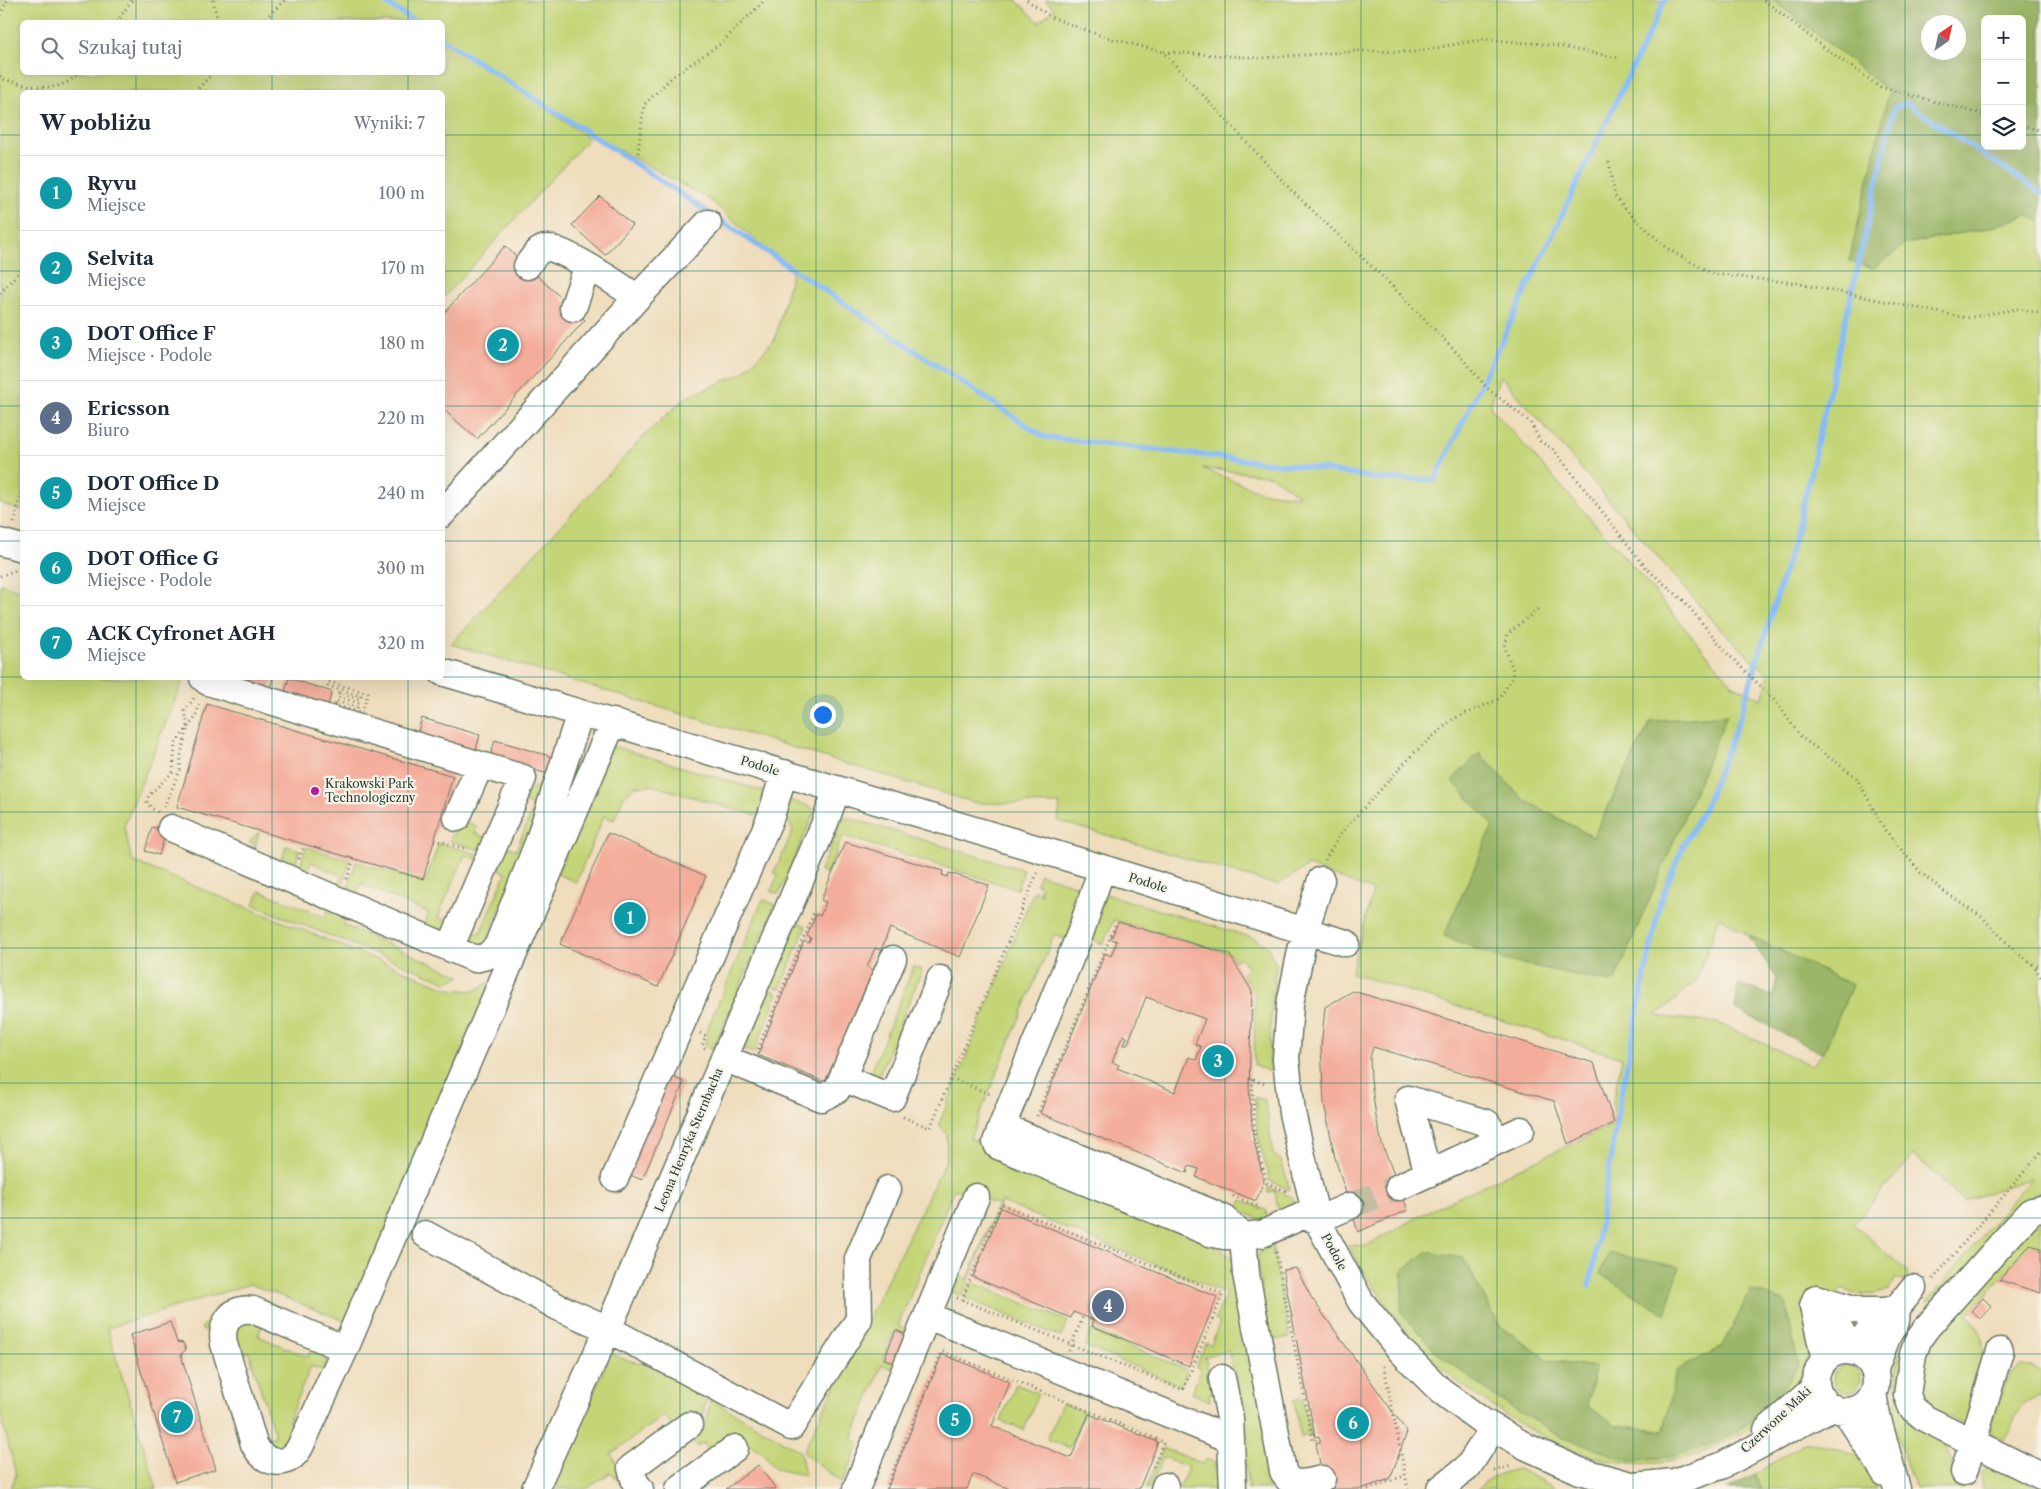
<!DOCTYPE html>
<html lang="pl">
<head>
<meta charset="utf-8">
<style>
	:root { --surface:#fff; --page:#f2f2f3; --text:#1f2937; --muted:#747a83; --line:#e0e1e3; --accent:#b5179e }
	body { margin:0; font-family:"Libre Caslon Text",serif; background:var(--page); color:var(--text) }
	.controls { position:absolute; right:15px; top:15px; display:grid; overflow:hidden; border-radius:8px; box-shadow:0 5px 20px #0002 }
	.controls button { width:45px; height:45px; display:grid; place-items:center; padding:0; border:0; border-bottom:1px solid var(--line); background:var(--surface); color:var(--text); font:25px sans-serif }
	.compass { position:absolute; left:1921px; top:15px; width:45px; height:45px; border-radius:50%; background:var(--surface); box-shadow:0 5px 20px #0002; rotate:34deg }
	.you { position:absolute; left:822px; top:714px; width:18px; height:18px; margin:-12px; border:4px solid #fff; border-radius:50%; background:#1a73e8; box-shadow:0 0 0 8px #1a73e833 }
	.badge { display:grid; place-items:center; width:32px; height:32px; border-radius:50%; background:var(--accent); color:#fff; font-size:16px; font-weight:700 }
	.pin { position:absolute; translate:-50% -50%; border:2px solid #fff; box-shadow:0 1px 5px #0006 }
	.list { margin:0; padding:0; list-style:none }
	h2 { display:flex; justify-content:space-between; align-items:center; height:65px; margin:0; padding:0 20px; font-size:21px }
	h2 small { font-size:16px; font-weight:400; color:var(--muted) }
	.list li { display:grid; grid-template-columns:32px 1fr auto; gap:15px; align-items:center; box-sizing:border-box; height:75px; padding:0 20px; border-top:1px solid var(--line) }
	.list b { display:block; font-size:19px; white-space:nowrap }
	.list p { margin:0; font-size:16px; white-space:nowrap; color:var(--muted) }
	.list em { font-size:16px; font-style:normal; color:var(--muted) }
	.icon { flex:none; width:28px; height:28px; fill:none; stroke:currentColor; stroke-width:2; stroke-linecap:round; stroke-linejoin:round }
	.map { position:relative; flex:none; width:2041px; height:1489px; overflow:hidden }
	.search { position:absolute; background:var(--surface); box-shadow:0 5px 20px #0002; left:20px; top:20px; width:425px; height:55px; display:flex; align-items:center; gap:12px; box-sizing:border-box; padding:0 18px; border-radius:8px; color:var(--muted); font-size:19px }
	.panel { position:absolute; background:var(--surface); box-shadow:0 5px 20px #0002; left:20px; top:90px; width:425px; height:590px; border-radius:8px }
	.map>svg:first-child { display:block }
	.green { fill:#c4d577; stroke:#728956; fill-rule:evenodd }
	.forest { fill:#9bb668; stroke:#5d7a4e; fill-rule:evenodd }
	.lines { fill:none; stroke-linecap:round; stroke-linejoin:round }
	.stream { stroke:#87bbf5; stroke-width:5.5 }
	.building { fill:#f4ad9b; fill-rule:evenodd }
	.minor-tunnel { stroke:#c5bda1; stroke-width:26; stroke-dasharray:26 13; stroke-linecap:butt }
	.minor-casing { stroke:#687564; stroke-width:29 }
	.path { stroke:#687564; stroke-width:3; stroke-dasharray:1 4; stroke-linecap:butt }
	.minor { stroke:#fff; stroke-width:26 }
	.grid { fill:none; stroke:#0f766e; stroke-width:1; stroke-opacity:0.55 }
	.poi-dot { fill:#b5179e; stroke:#f7f3e8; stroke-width:2 }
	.labels { text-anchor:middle; stroke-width:4.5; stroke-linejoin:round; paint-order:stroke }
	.street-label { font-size:12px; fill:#1f3d34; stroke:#f7f3e8 }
	.poi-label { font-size:12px; fill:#1f3d34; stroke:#f7f3e8; text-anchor:start }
</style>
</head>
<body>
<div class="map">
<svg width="2041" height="1489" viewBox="0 0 2041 1489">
	<rect width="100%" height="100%" fill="#f7f3e8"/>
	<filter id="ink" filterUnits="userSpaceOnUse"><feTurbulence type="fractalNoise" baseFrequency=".02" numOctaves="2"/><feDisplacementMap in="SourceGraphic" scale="10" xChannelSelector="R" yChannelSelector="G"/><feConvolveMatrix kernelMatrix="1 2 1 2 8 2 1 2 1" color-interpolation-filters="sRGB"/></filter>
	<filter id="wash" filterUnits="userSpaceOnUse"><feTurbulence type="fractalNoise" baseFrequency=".0096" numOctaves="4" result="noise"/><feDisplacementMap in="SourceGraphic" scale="20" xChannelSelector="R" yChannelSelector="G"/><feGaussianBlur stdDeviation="1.12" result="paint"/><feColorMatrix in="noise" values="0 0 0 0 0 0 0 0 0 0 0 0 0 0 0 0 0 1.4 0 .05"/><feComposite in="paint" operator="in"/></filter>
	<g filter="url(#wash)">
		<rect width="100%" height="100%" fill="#efddbc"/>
		<path class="green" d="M0 0H1016L1039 22 1055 9 1045 0H1773L1890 91 1849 261 1874 268 1905 244 1989 228 2027 215 2041 221V1201L1935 1309 1903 1393 1942 1438 1962 1489H1915L1892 1422 1898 1393 1897 1363 1901 1349 1931 1306 1927 1302 2031 1178 1964 1201 1914 1155 1853 1224 1908 1272 1907 1283 1896 1278 1889 1290C1872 1297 1859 1296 1842 1288L1837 1294C1828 1312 1817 1329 1810 1348 1806 1360 1805 1377 1796 1387 1779 1406 1757 1424 1735 1437 1655 1484 1583 1463 1509 1417 1484 1401 1457 1383 1436 1363 1401 1328 1373 1288 1348 1245L1366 1246 1427 1212 1614 1124 1613 1101 1622 1058 1351 973 1373 891 1308 866 1277 885 1058 821 1060 804 976 803 451 644 642 438 685 398 743 373 775 339 792 272 710 200 546 109 589 138 443 298 442 92H22V511L0 503ZM22 22H442V72H22ZM1500 375 1722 631 1769 675 1762 699 1732 684 1630 563 1490 407ZM1202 468 1272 476 1299 496 1261 492ZM1651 721 1614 982 1444 936 1493 825 1479 753 1524 800 1593 837ZM1720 917 1748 935 1852 985 1823 1054 1811 1065 1718 1023 1656 1016 1695 982ZM1463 1258 1499 1325 1548 1360 1595 1367 1587 1406 1616 1425 1664 1431 1677 1371 1723 1346 1751 1290 1677 1456 1561 1437 1500 1400 1436 1352 1401 1312 1403 1270Z
			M0 584 22 591V678H184L124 826 132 861 449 989 475 991 492 981 348 1322 250 1284 107 1328 157 1489H10L16 1475 0 1411Z
			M612 746 769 793 758 814 755 815 651 785 635 786 624 796 614 820 604 816 576 882 557 874Z
			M554 776 484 948 467 943 466 929 480 934 506 873 493 866 502 844 516 850 534 807 521 800 533 787 543 788Z
			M790 800 811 807 814 813 779 894 771 891 778 875 774 873 793 831 786 814Z
			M844 817H846L1024 870 1017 889 843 836 827 873 820 871Z
			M459 819 477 826 475 833 488 839 483 851 450 841Z
			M259 832 254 852 282 860 286 846 300 850 293 871 252 853 255 844 249 842Z
			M439 843 481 855 479 860 465 855 438 917 452 923C442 933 436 931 423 927L429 913 361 884 354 897 346 893 356 862 425 882Z
			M306 847 350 860 341 891 337 889 342 876 311 862 305 876 298 872Z
			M1040 874 1084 888 1068 941 1054 935 970 1138 980 1142 983 1135 987 1136 982 1151 1219 1247 1233 1259 1283 1489H1248L1245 1458 1242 1459 1239 1409 1229 1351 1205 1356 1213 1393 1209 1394 1210 1401 1192 1393 1201 1369 1196 1367 1206 1343 1211 1345 1220 1322 1215 1320 1226 1293 1001 1202 962 1296 947 1290 954 1274 968 1279 998 1205 954 1189 898 1326 911 1332 910 1336 895 1330 883 1359 898 1365 896 1370 882 1365 852 1439 860 1443 842 1483 803 1452 946 1160 947 1134 939 1124 1025 913 1034 891 1042 894 1039 891 1041 886 1036 884Z
			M260 891 325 917 331 903 348 911 343 925 461 976 447 982 253 905Z
			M1105 894 1254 938 1267 946 1276 964 1270 1026V1072L1254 1065 1255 993 1242 973 1248 969 1240 957 1235 961 1229 953 1114 920 1103 944 1088 938Z
			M763 899 775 905 713 1049 704 1045 708 1036 705 1034Z
			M798 922 806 926 780 989 770 985Z
			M914 966 922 970 876 1083 868 1079Z
			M769 989 778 993 754 1053 743 1049Z
			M1255 1097 1265 1100 1273 1154 1281 1160 1290 1190 1270 1181 1258 1136Z
			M1268 1187 1292 1197 1295 1204 1279 1215 1275 1191 1268 1192Z
			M1216 1198 1239 1207 1242 1200 1266 1210 1268 1220H1261L1248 1214 1233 1215 1213 1204Z
			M2041 1215V1248L2030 1245 1968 1315C1999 1346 1977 1387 1966 1422L1962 1424 1924 1407 1917 1396 1924 1348Z
			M1271 1240 1290 1337 1268 1341 1257 1258 1264 1246Z
			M971 1282 1068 1321 1061 1337 965 1298Z
			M241 1295 255 1296 298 1314 292 1318 256 1303 214 1334 201 1329 219 1305Z
			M239 1320 263 1323 258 1336 308 1357 313 1345 327 1356 324 1371 311 1366 288 1421 300 1427 282 1454 262 1440 275 1436 249 1352 236 1356 230 1341Z
			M1091 1330 1187 1370 1181 1386 1085 1346Z
			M611 1354 626 1360 650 1365 707 1397 702 1418 691 1427H673L664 1415 611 1454 622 1471V1481L620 1484 611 1472 587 1489H550Z
			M1833 1379a14 14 0 1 1 28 0a14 14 0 1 1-28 0Z
			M2022 1366 2033 1367 2041 1371V1396C2007 1404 2019 1429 2002 1439L1992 1435 1990 1425 2007 1378 2010 1372Z
			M1016 1384 1038 1393 1024 1430 1001 1421Z
			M1302 1398 1310 1435 1301 1437 1294 1400Z
			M710 1399 800 1451 805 1475 775 1469 763 1453 736 1437 712 1455 703 1443 697 1447 688 1436 707 1422Z
			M1062 1403 1084 1412 1069 1448 1047 1439Z
			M1811 1442 1859 1456 1877 1489H1762L1755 1474 1804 1443Z
			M1163 1448 1203 1464 1206 1459 1215 1463 1217 1489H1179L1188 1467 1163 1457 1150 1489H1146Z
			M1990 1465 2041 1488V1489H1983L1981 1473Z
			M1518 1469 1558 1489H1478C1490 1477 1501 1472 1518 1469Z"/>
		<path class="forest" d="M1773 0H2041V221L2027 215 1989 228 1905 244 1874 268 1849 261 1889 91ZM1985 19H2022V146H1985ZM1958 22V52H1928V22Z
			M1727 715 1614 983 1504 960 1444 936 1493 825 1452 780 1479 753 1524 800 1593 837 1651 721Z
			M1748 935 1852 985 1823 1054 1735 1009 1738 984 1773 996 1777 979Z
			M1426 1252 1463 1258 1499 1325 1548 1360 1595 1367 1587 1406 1616 1425 1664 1431 1676 1371 1723 1346 1751 1290 1786 1302 1798 1365 1784 1387 1753 1420 1721 1441 1677 1456 1630 1461 1561 1437 1500 1400 1436 1352 1401 1312 1403 1270Z
			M1608 1253 1680 1267 1665 1314 1600 1274Z
			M1755 1474 1762 1489H1726Z"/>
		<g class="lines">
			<path class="stream" d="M381 0 416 22
				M442 39 615 150 1044 437 1314 468 1379 479 1435 480 1665 0
				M1590 1286 1621 1094 1660 902 1683 846 1705 807 1740 717 1798 527 1894 108 1906 103 2041 193"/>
		</g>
		<g id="blocks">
			<path class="building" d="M600 196 632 225 605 255 572 225Z
				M505 246 585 320 477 439 442 408V315Z
				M224 678H273L269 692Z
				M289 678 332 692 327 709 284 695Z
				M207 704 453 776 423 879 177 807Z
				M422 718 480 735 475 753 417 735Z
				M495 740 553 757 548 774 490 757Z
				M152 827 166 832 159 855 145 851Z
				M608 833 706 876 658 987 560 944Z
				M845 842 943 871 942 875 947 877 949 873 989 885 960 957 890 928 881 950 875 948 867 967 873 970 827 1083 758 1055 804 941 809 943 811 938 807 936 816 914 820 916 826 902 821 900Z
				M1118 922 1229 954 1252 991 1249 1087 1253 1137 1264 1181 1256 1201 1196 1177 1199 1169 1189 1166 1187 1173 1040 1113 1105 953 1111 956 1117 941 1111 939ZM1146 997 1205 1019 1195 1044 1201 1047 1196 1060 1189 1057 1175 1092 1117 1068 1119 1065 1112 1062 1123 1035 1127 1037 1124 1045H1127Z
				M1353 991 1594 1063 1614 1123 1568 1144 1554 1101 1373 1047 1370 1057 1371 1079 1376 1117 1382 1144 1408 1210 1358 1232 1335 1158 1324 1103 1321 1048 1325 1007Z
				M668 1075 684 1082 642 1180 626 1173Z
				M1001 1208 1217 1297 1189 1366 1092 1326 1094 1320 1073 1312 1071 1318 973 1277Z
				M2030 1245 2041 1248V1293L1999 1280Z
				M1296 1268 1311 1297 1407 1432 1390 1479 1360 1489H1325L1316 1443 1320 1442V1439L1319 1436 1315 1437 1283 1270Z
				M1983 1298 1991 1306 1980 1319 1971 1311Z
				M170 1322 177 1342 183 1343 186 1350 181 1354 183 1362 216 1469 175 1482 130 1335Z
				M896 1330 909 1336 897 1364 884 1359Z
				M942 1354 1010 1382 992 1426 1071 1458 1089 1414 1158 1442 1139 1489H1010L973 1474 967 1489H887Z
				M758 1465 776 1489H726Z"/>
		</g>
	</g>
	<g filter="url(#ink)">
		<use href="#blocks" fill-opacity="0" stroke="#687564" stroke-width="1"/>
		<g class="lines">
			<path class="minor-tunnel" d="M1350 1206 1399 1187"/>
			<g class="minor-casing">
				<path id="minor" d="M527 266C532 259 538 248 547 248 563 248 623 287 637 298
					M573 308 583 279 592 269
					M442 514 637 298 708 223
					M0 542 22 548
					M442 672 1102 868 1305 931 1290 1004 1286 1059 1292 1113 1317 1220 1361 1302 1401 1351 1440 1390 1482 1421 1527 1447 1580 1471 1635 1486 1674 1482 1721 1466 1832 1407
					M203 678 208 682 523 778 450 948
					M457 818 480 765
					M171 828 475 959 487 956 497 947 538 843 580 713
					M1102 868 1080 934 1002 1126 1210 1212 1224 1219 1243 1236
					M1321 880 1305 931 1346 943
					M724 1058 821 1098 837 1090 893 959
					M843 1078 892 1098 940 979
					M1002 1126 996 1142 998 1146 1210 1233 1224 1236H1243
					M1428 1174 1408 1099 1487 1123 1498 1141
					M615 1178 771 816 784 773
					M1399 1187 1521 1130
					M2041 1209 2032 1211 2015 1229 1928 1326 1919 1338 1913 1354 1907 1395 1912 1408 1926 1419 2041 1476
					M425 1234 558 1307 608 1329 791 1427 859 1319 858 1259 888 1189
					M1826 1301 1851 1351
					M1897 1308 1913 1288
					M928 1316 1230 1439
					M345 1349 253 1310C231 1307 220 1324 224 1344L254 1444C265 1467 290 1468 301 1445L345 1349 350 1337 613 722
					M1816 1381a30 30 0 1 1 60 0a30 30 0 1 1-60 0Z
					M1852 1352 1885 1311 1897 1308 1896 1321 1887 1337 1874 1371
					M1825 1360 1813 1306 1816 1298 1861 1311H1885
					M1222 1378 1230 1418 1233 1489
					M1873 1393 1877 1416 1897 1489
					M1845 1411 1885 1473
					M1767 1430 1812 1390 1816 1381
					M1964 1472 2000 1351
					M1322 1479C1307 1482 1290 1489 1283 1471L1246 1274 1243 1236 1262 1234 1302 1216 1317 1220 1350 1206
					M535 1489 608 1329 824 825 837 789
					M640 1489 635 1482 631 1468 689 1425
					M679 1489 735 1448
					M856 1489 976 1197
					M1164 1489 1165 1486
					M1440 1489 1468 1467 1493 1428"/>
			</g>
			<path class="path" d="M213 0 218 22
				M1027 0 1051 17 1102 36 1163 52 1292 191 1390 284 1462 358 1487 388 1530 422 1540 441 1554 450 1647 569 1683 600 1728 654 1776 702 1801 737 1856 777 1885 830 1921 873 1945 892 1982 917 2015 951 2032 963 2041 977
				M1764 0 1822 46 1880 87 1985 115
				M0 15 7 0
				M117 22 132 0
				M262 22 285 0
				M1164 52 1262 58 1359 51 1413 52 1484 39 1551 45 1619 58
				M0 76 3 79C31 86 58 96 80 72
				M195 92 214 72
				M2022 125 2041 131
				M638 153 644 105 672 77 720 44 765 0
				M1609 162 1615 196 1626 210 1668 249 1713 274 1795 283 1966 318 2016 309 2041 313
				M0 293 22 269
				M14 523 22 489
				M0 576 16 570
				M329 682 368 693 362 713 335 705 336 701 357 707 359 703 338 697 339 693 360 699 361 696 328 686Z
				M164 807 180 770 181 754 188 727 185 711 194 698
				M158 812 151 808 147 802 149 795 173 772 175 744 195 718 200 702
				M434 840 468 849
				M299 859 303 848
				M1325 860 1341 833 1414 753 1453 719 1499 699 1512 678 1513 670 1505 648 1508 634 1540 607
				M347 879 354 858
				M2032 964 2041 968
				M700 1033 706 1036 702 1046 705 1048
				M758 1049 814 912
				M1249 1078 1267 1085
				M1252 1079 1255 1138 1267 1183 1288 1192
				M956 1080 992 1095
				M1037 1116 1116 923
				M903 1117 930 1128 1038 871
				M1233 1196 1258 1206
				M1276 1252 1313 1441 1320 1439
				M1933 1279 2041 1152
				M957 1298 1183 1390 1223 1294 1001 1204 962 1300
				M1069 1351 1083 1316
				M1384 1366 1408 1489
				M1494 1471 1511 1466
				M886 1489 942 1351 1164 1442 1153 1468
				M1368 1489 1404 1476"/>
			<use href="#minor" class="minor"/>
		</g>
	</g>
	<path class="grid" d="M136 0V22M272 0V22M408 0V22M544 0V1489M680 0V1489M816 0V1489M952 0V1489M1089 0V1489M1225 0V1489M1361 0V1489M1497 0V1489M1633 0V1489M1769 0V1489M1905 0V1489M136 72V92M272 72V92M408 72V92M0 135H22M442 135H1985M2022 135H2041M0 271H22M442 271H2041M0 406H22M442 406H2041M0 541H22M442 541H2041M0 677H22M442 677H2041M136 678V1489M272 678V1489M408 678V1489M0 812H2041M0 948H2041M0 1083H2041M0 1218H2041M0 1354H2041"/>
	<circle class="poi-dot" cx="315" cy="791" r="5"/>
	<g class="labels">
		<g class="street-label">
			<text transform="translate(760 766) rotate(17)" y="4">Podole</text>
			<text transform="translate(1148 883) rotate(17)" y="4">Podole</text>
			<text transform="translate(689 1140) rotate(-67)" y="4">Leona Henryka Sternbacha</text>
			<text transform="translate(1334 1252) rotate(62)" y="4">Podole</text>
			<text transform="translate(1776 1420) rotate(-43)" y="4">Czerwone Maki</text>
		</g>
		<g class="poi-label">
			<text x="325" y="788">Krakowski Park<tspan x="325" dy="14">Technologiczny</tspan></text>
		</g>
	</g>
</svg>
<div class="controls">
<button>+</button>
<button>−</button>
<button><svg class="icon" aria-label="layers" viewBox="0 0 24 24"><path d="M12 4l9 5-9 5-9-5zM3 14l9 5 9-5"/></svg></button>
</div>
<svg class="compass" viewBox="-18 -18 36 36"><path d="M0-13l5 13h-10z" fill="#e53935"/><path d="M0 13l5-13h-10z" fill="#747a83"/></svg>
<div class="you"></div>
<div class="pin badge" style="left:630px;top:918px;background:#0f9aa8">1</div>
<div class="pin badge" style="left:503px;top:345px;background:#0f9aa8">2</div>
<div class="pin badge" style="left:1218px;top:1061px;background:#0f9aa8">3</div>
<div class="pin badge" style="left:1108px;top:1306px;background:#5c6f8a">4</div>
<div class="pin badge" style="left:955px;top:1420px;background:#0f9aa8">5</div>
<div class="pin badge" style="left:1353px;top:1423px;background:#0f9aa8">6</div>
<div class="pin badge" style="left:177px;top:1417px;background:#0f9aa8">7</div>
<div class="search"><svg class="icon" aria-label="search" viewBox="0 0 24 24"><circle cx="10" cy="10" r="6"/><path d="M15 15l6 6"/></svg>Szukaj tutaj</div>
<section class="panel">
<h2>W pobliżu<small>Wyniki: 7</small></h2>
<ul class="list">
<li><span class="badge" style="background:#0f9aa8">1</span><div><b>Ryvu</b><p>Miejsce</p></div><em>100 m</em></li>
<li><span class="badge" style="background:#0f9aa8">2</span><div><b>Selvita</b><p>Miejsce</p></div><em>170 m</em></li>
<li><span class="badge" style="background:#0f9aa8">3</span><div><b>DOT Office F</b><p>Miejsce · Podole</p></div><em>180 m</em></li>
<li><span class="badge" style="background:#5c6f8a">4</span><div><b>Ericsson</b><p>Biuro</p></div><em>220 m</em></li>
<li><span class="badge" style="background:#0f9aa8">5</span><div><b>DOT Office D</b><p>Miejsce</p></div><em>240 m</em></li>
<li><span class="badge" style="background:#0f9aa8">6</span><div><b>DOT Office G</b><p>Miejsce · Podole</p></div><em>300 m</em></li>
<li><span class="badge" style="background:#0f9aa8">7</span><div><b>ACK Cyfronet AGH</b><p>Miejsce</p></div><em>320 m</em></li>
</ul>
</section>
</div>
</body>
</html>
